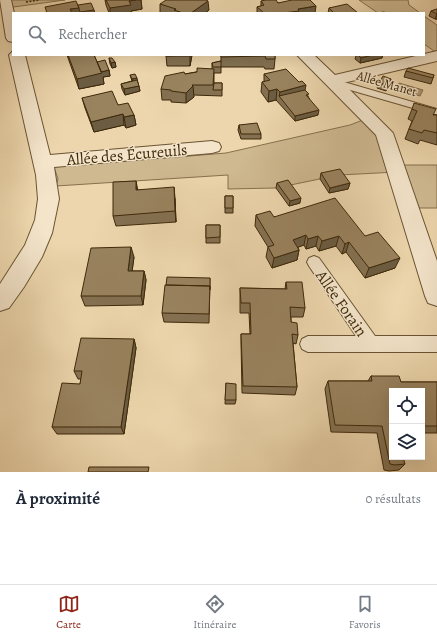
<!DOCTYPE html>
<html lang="fr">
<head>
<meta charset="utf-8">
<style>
	:root { --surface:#fff; --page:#f6f6f7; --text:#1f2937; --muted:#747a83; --line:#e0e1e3; --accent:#8f2418 }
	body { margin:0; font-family:Alegreya,serif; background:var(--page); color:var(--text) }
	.controls { position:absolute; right:12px; bottom:12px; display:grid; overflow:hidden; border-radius:0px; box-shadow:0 4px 16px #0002 }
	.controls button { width:36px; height:36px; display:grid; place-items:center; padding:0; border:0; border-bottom:1px solid var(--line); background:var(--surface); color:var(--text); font:20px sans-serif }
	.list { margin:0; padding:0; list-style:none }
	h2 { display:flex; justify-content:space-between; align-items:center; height:52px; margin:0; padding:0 16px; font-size:17px }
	h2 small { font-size:13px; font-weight:400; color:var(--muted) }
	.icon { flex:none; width:22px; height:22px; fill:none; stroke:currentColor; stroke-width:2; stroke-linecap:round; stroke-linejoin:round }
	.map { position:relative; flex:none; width:437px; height:472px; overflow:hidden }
	.search { position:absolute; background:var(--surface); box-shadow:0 4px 16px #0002; left:12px; right:12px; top:12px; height:44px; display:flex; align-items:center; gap:10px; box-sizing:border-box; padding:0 14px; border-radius:0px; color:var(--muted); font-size:15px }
	.sheet { height:112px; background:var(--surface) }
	nav { display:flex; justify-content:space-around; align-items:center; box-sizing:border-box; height:56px; border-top:1px solid var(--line); background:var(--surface); font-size:11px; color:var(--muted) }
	nav a { display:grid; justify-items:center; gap:2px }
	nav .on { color:var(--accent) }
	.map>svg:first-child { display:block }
	.green { fill:#cfb991; stroke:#86714e }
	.water { fill:#b29b76; stroke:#846d4b }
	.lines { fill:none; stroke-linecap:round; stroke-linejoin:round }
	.lane-casing { stroke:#6a5433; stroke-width:2 }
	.street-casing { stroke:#6a5433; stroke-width:2 }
	.path { stroke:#3e290a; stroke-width:1.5; stroke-dasharray:2 1.5; stroke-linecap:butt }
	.lane { fill:#f3e4ca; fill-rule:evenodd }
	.street { fill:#f3e4ca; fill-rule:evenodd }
	.wall { fill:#847152; stroke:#3e290a }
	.shaded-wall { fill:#6b5c42; stroke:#3e290a }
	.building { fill:#99835f; stroke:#3e290a }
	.labels { text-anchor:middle; stroke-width:3; stroke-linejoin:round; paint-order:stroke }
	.far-street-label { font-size:13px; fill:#3e290a; stroke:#f3e4ca }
	.street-label { font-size:16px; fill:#3e290a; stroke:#f3e4ca }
</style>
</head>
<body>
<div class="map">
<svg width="437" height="472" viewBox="0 0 437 472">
	<rect width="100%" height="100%" fill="#edd6ad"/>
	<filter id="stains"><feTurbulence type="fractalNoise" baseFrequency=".005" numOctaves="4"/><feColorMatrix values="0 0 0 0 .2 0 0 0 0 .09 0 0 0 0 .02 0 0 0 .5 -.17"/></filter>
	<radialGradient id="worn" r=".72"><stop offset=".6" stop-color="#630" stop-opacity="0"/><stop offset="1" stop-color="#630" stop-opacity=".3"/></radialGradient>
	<path class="green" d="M5 0H65L6 8Z
		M359 0H408L409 5 420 13H378Z
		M424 16 437 25V53L424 44Z
		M368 118 394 165H437V208H408L397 172 339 175 276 188 228 189V175L56 186 58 179 54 167 226 153 350 125Z"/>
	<path class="water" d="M399 83 423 90 420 96 396 89Z"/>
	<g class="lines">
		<g class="lane-casing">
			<path id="lane" d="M330 78 437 109V115L326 83 325 81Z
				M314 256 319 258 375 336H437V352H308L302 349 300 344 302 339 308 336H356L309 266 307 262 309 258Z"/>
		</g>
		<g class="street-casing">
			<path id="street" d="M0 0H11L14 13H13V42L8 41 6 38Z
				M13 51V55H25L50 155 212 141 219 143 221 147 219 151 212 153 54 167 59 199 52 233 42 257 24 287 9 308 0 311V284L25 245 35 220 38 199 36 175 9 55Z
				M437 51V61L343 83 393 133 437 261V306L428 303 425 296 376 135 297 55H314L335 75Z"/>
		</g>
		<path class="path" d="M26 2 39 0"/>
		<use href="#lane" class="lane"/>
		<use href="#street" class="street"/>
	</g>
	<path class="wall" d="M105 0H141L142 9 131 11 132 13H109L106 5Z
		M261 1 278 3 315 13H257V7L261 6Z
		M160 4 209 10 205 13H160Z
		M329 8 358 13H328Z
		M437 9V19H435L429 16 431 11Z
		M67 55H94L97 62 109 70 110 76 103 77 104 84 79 89Z
		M192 55 190 66H167L166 56Z
		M221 55H275V59L274 69H265L264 67H221V73H214V83H222V96L193 95 194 97 186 103 171 102V100H162L161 89 185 74 212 69V63L221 61Z
		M354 55H383L382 58 360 63 355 59 356 56Z
		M109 58 115 62 116 67 112 68 110 64Z
		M406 71 434 75 431 84 404 77Z
		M264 74 305 90 309 98 318 115 295 121 276 100 268 102 261 92 262 82H264Z
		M130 75 138 83 140 91 125 95 122 89 121 84 132 81Z
		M391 79 389 84 386 91 377 88 379 83Z
		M82 98 118 105 134 115 136 125 126 128 124 125 94 132 85 108Z
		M412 109 437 115V145L420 140 418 144 405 139 412 121 408 119Z
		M239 125 261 134V139H241L238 130Z
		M321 173 350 183 348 189 329 193 320 179Z
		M277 183 300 203 289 206 276 188Z
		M138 190 175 198 176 222 116 226 113 216Z
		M225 196H233V213H225Z
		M256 215 274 217 365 236 395 268 365 278 346 252 342 254 336 246 319 251 316 246 306 249 304 245 298 247 299 250 297 260 272 268 266 257 268 247 255 226Z
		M206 225H220V243H206Z
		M134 257 132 271H144L146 280 143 305 85 306 81 296Z
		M210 278 209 323 164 322 162 313Z
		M286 282 305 308 303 317H291V322L298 335 296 344 293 343 297 387 295 395 242 393 241 343V334H250L249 313H240V288L285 289Z
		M134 339 136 348 124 434H57L52 427 80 384 81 379H78L74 371Z
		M371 376 401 382H437V433H422V391H392V457L405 464 399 470 389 471 384 470 377 433 331 432 325 389 328 381H368Z
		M226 383 236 400 235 404H225Z"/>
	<path class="shaded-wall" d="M136 0H141L142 9 131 11 132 13H110V8L129 1Z
		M208 1 209 10 205 13H191Z
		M316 6 315 13H283L298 9Z
		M79 8 94 10 95 13H71L70 9Z
		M437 14V19H435Z
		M190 55H192L190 66Z
		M372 55H383L382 58 360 63 361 58Z
		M115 62 116 67 112 68 111 63Z
		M109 70 110 76 103 77 104 84 79 89 77 79 100 72Z
		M137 78 138 83 133 84 132 79Z
		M306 85 304 96H279L280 92Z
		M139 86 140 91 125 95 124 89Z
		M193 86 194 97 186 103V93Z
		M277 89 276 100 268 102 269 91Z
		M319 110 318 115 295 121V116Z
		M123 114 124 125 94 132 91 122Z
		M134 115 136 125 126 128 124 117Z
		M136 181 138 191 136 190Z
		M350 183 348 189 329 193 330 188Z
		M174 187 175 198 176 222 175 211Z
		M301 198 300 203 289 206 290 201Z
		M306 235 304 245 291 250 293 240Z
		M318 236 316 246 306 249 308 239Z
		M339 236 336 246 319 251 322 241Z
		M349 242 346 252 342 254 345 244Z
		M131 247 134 257 131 280 128 271Z
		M299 250 297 260 272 268 274 258Z
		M400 258 395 268 365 278 369 268Z
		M144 271 146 280 143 305 141 296Z
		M134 339 136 348 124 434 121 427Z"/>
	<path class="building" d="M106 0H136L129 1 131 5 110 8Z
		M166 0H206L208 1 191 13H183L174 10 176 9 160 4Z
		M266 0H276L278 3 292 0H310L316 6 298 9 299 11 283 13H264L257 7 264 5 261 1Z
		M76 1 79 8 70 9 72 13H47L45 7Z
		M91 3 94 10 80 12 78 5Z
		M347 4 358 13H334L329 8Z
		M437 9V14L431 11Z
		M384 12 386 13H377Z
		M68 55H94L102 73 77 79Z
		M166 55H190V56H166Z
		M221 55H275V59H266L265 56 221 57Z
		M358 55H372L361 58Z
		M109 58H112L115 62 111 63Z
		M105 60 109 70 101 72 97 62Z
		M221 61V67H213L212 63Z
		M197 68 214 69 213 85H192L193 86 186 93 171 91V90L161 89 165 76 184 72 185 74 197 72Z
		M408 68 434 75 433 78 406 71Z
		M286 69 299 82 302 81 306 85 280 92 277 89 269 91 262 82 270 80 264 74Z
		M135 74 137 78 132 79 130 75Z
		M383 76 391 79 388 85 379 83Z
		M137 80 139 86 124 89 121 84Z
		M214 83H222V90H213Z
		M305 90 309 94 306 95 319 110 295 116 279 96Z
		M112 91 118 105 128 103 134 115 124 117 123 114 91 122 82 98Z
		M414 103 436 109 433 115H437V133L424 130 422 133 409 129 417 111 412 109Z
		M257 123 261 134H241L239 125Z
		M340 169 350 183 330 188 321 173Z
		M288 180 301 198 290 201 277 183Z
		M136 181V190L174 187 175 211 113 216V182Z
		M225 196H233V208H225Z
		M335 198 365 236 378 232 400 258 369 268 349 242 345 244 339 236 322 241 318 236 308 239 306 235 293 240 299 250 274 258 268 247 274 245 256 215 270 211 274 217Z
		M206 225H220V237L206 238Z
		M131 247 128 271H144L141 296H81L91 248Z
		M167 277 210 278V290V286L166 285Z
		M286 282H302L305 308 290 307 291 322 297 323 298 335 292 334 297 387 243 386 241 334H251L250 303H241L240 288 287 289Z
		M165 285 210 286 209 314 162 313Z
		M81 338 134 339 121 427H52L62 383 80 384 82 371H74Z
		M371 376H399L401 382H437V426H422V391H392V457H403L405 464 395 465 390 464 382 426 335 425 328 381H372Z
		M226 383 236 384V400H225Z
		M89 467H149L148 472H88Z"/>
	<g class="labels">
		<g class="far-street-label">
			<text transform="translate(387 83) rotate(16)" y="5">Allée Manet</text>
		</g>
		<g class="street-label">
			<text transform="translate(127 154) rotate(-5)" y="6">Allée des Écureuils</text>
			<text transform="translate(342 303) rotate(55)" y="6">Allée Forain</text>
		</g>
	</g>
	<rect width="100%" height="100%" filter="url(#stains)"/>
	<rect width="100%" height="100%" fill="url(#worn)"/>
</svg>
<div class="controls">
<button><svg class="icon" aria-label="locate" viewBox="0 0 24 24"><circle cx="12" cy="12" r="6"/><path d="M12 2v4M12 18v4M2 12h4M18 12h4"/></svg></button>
<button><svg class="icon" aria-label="layers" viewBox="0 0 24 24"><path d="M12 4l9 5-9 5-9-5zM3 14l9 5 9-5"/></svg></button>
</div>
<div class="search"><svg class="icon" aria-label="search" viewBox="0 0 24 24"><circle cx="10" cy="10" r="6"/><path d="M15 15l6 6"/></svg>Rechercher</div>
</div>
<section class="sheet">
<h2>À proximité<small>0 résultats</small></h2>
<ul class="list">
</ul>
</section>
<nav>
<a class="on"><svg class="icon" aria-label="map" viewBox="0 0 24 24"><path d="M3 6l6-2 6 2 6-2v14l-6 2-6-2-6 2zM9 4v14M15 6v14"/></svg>Carte</a>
<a><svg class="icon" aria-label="directions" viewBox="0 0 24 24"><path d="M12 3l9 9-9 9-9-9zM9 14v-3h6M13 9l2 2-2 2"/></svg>Itinéraire</a>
<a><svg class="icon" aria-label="saved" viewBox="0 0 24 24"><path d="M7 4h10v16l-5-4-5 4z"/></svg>Favoris</a>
</nav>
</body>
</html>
